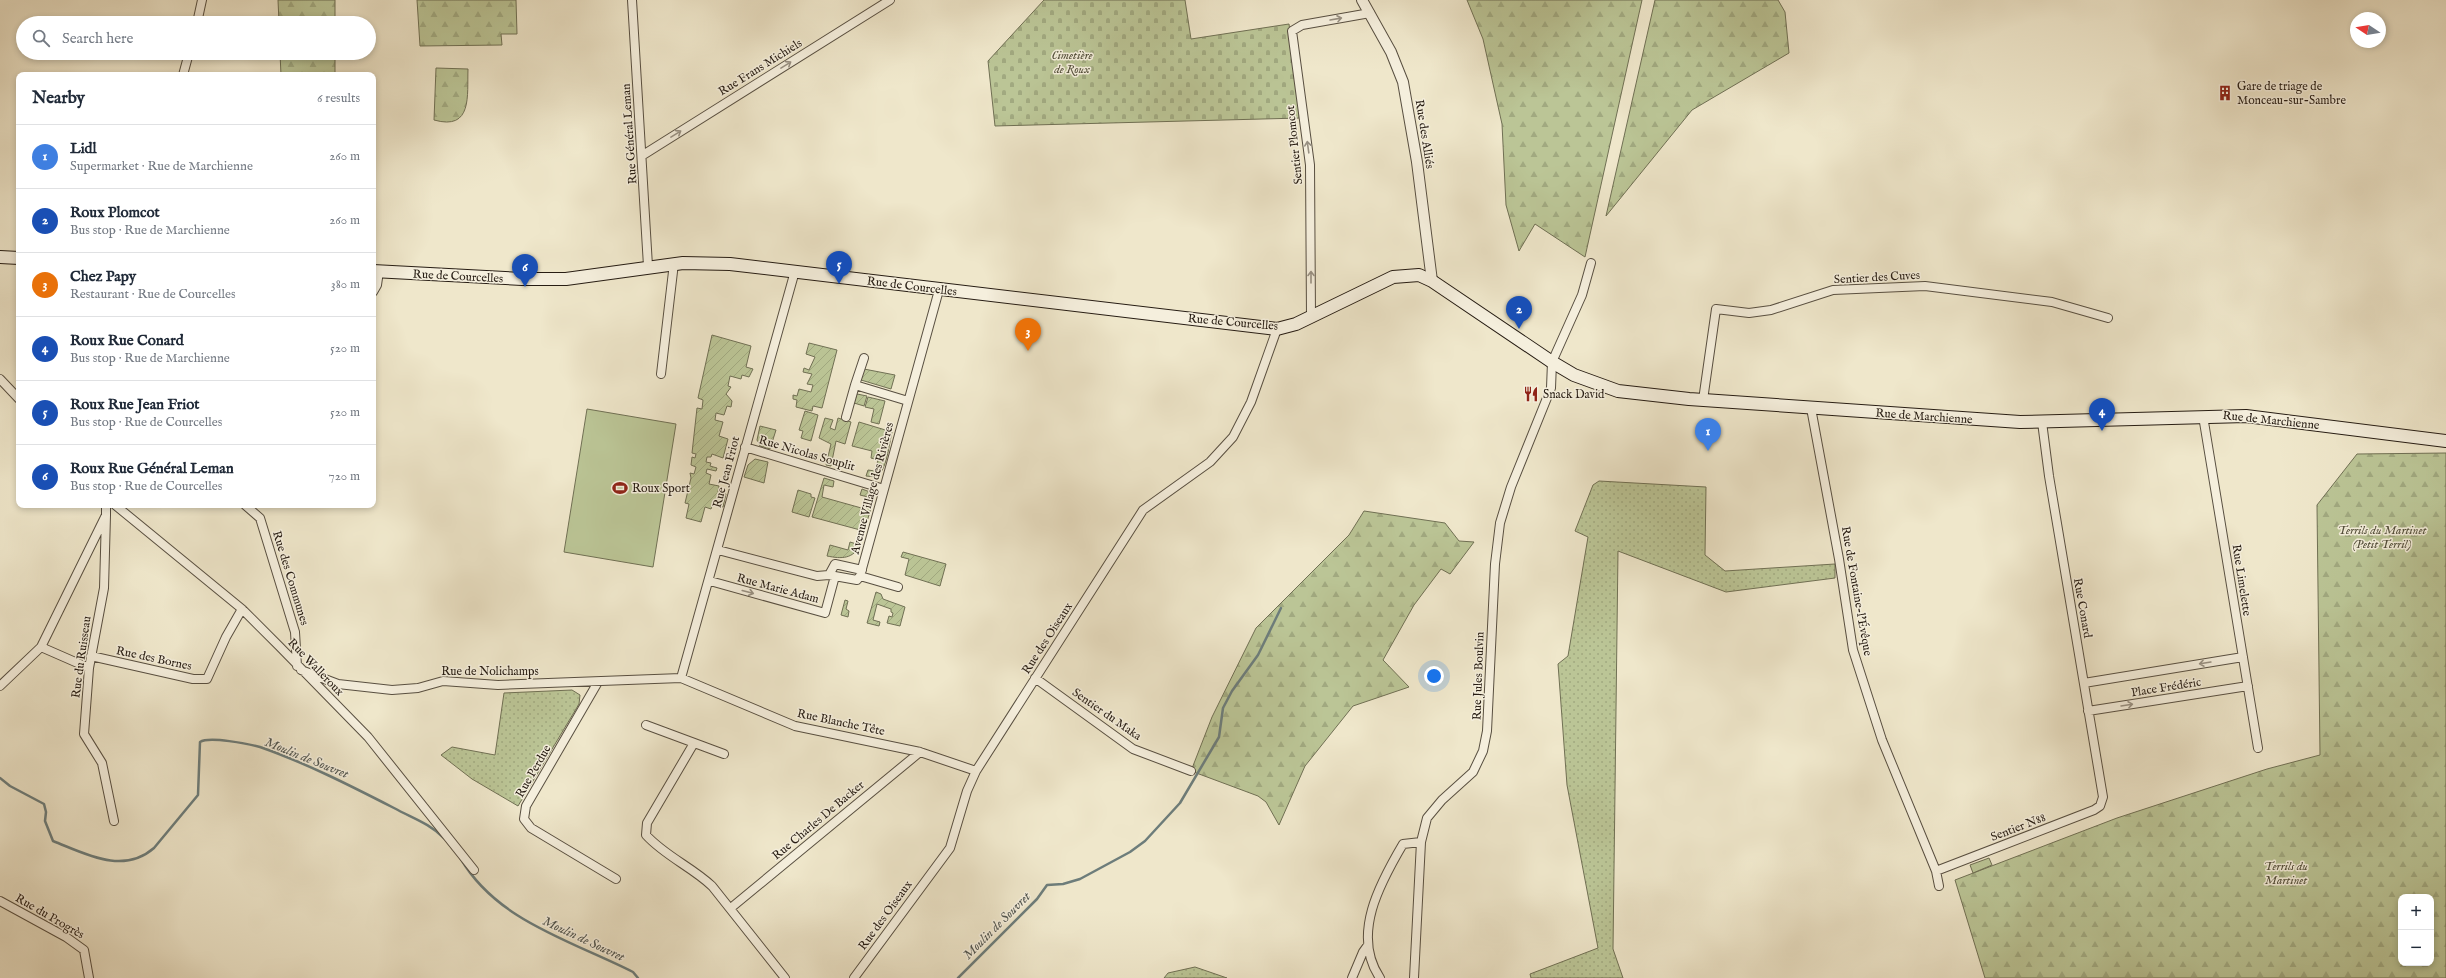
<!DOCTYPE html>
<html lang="en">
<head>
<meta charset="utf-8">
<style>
	:root { --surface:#fff; --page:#f2f2f3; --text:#1f2937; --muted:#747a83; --line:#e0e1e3; --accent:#0b8043 }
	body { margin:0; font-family:"IM FELL English",serif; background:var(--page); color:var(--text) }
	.controls { position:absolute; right:12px; bottom:12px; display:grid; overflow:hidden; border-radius:8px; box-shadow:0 2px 6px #0003 }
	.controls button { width:36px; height:36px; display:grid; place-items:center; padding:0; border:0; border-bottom:1px solid var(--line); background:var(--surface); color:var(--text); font:20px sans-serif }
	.compass { position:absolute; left:2350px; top:12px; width:36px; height:36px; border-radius:50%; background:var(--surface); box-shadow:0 2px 6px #0003; rotate:282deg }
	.you { position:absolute; left:1434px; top:676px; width:14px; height:14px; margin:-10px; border:3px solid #fff; border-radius:50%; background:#1a73e8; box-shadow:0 0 0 6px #1a73e833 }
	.badge { display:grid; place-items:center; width:26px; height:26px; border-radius:50%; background:var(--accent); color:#fff; font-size:13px; font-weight:700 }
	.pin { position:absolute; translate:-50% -33px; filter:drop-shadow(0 1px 2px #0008) }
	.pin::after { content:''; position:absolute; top:21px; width:14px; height:12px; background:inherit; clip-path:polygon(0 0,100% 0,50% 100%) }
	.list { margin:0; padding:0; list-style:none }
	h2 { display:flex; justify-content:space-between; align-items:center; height:52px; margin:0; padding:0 16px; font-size:17px }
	h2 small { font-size:13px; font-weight:400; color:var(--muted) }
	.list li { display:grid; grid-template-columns:26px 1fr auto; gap:12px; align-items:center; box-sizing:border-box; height:64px; padding:0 16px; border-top:1px solid var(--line) }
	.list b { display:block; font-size:15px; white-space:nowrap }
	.list p { margin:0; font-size:13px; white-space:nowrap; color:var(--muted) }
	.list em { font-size:13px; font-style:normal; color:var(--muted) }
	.icon { flex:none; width:22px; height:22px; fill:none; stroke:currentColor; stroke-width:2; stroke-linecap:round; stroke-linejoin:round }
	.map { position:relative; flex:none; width:2446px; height:978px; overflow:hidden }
	.search { position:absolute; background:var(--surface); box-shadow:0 2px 6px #0003; left:16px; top:16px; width:360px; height:44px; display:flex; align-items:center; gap:10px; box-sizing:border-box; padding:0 14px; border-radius:22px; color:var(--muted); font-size:15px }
	.panel { position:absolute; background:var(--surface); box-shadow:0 2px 6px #0003; left:16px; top:72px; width:360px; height:436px; border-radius:8px }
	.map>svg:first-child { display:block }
	.grass { fill:url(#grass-dots); stroke:#707054 }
	.forest { fill:url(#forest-firs); stroke:#707054; fill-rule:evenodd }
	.cemetery { fill:url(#cemetery-stones); stroke:#707054 }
	.garden { fill:url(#garden-furrows); stroke:#707054 }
	.pitch { fill:#bbc596; stroke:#707054 }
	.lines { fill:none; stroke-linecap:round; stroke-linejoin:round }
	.stream { stroke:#6d7d7b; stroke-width:2.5 }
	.minor-casing { stroke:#584f41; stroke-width:10 }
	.tertiary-casing { stroke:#584f41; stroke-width:12 }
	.secondary-casing { stroke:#261c13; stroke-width:14 }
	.minor { stroke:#f5efdd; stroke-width:8 }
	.tertiary { stroke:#f5efdd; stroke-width:10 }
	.secondary { stroke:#f5efdd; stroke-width:12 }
	.oneway { stroke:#989082 }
	.labels { text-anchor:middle; stroke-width:3; stroke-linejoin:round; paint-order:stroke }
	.park-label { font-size:12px; font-style:italic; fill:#534f3a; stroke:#f5efdd }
	.street-label { font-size:12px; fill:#261c13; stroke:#f5efdd }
	.poi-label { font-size:12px; fill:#261c13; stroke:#f5efdd; text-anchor:start }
	.water-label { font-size:13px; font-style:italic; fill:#505550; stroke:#f5efdd }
</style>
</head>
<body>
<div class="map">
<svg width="2446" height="978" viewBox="0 0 2446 978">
	<defs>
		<pattern id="grass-dots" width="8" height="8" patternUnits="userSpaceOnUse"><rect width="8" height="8" fill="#bbc596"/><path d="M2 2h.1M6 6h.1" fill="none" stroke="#a1a980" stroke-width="1.8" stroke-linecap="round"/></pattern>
		<pattern id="forest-firs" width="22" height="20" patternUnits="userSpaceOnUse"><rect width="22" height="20" fill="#bbc596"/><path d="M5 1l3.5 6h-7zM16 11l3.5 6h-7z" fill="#a1a980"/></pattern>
		<pattern id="cemetery-stones" width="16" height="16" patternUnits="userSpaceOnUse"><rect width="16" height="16" fill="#bbc596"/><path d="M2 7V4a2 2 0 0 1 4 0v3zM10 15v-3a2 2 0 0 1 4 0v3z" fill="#a1a980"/></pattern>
		<pattern id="garden-furrows" width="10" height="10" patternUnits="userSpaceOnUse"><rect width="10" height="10" fill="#bbc596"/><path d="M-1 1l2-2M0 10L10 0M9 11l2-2" fill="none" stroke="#a1a980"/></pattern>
	</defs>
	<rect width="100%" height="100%" fill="#efe7cb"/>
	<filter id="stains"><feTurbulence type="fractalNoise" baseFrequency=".005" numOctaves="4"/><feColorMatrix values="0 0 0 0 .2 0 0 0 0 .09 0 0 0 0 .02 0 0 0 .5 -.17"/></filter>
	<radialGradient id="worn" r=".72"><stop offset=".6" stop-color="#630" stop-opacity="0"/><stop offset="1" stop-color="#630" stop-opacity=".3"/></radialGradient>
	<path class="grass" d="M1599 481 1706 487 1705 555 1725 571 1835 564V578L1726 592 1618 551 1613 949 1623 978H1531L1530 974 1598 948 1567 785 1558 664 1568 656 1588 537 1575 531 1593 485Z
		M572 690 580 695 579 704 518 806 472 779 441 755 452 747 495 755 504 693Z
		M1195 967 1227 978H1164L1168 973Z"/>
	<path class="forest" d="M278 0H335V23H279Z
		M417 0H516L517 34H501L502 45 420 46Z
		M1467 0H1642L1585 257 1535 224 1519 251 1506 205 1502 124 1483 39Z
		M1655 0H1778L1785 12 1789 53 1692 110 1606 216Z
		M280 53H335V75H281Z
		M436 68 468 69C467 95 473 131 434 120Z
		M2446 453V978H1985L1955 880 2117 818 2267 769 2320 755 2317 505 2357 454ZM2401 897H2431V963H2401Z
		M1364 511 1445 523 1459 541 1474 542 1450 574 1441 569 1414 605 1383 660 1409 687 1353 706 1305 766 1279 825 1266 802 1258 796 1191 771 1212 717 1256 628 1349 535Z"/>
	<path class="cemetery" d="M1044 0H1185L1191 39 1289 24 1301 118 995 126 988 61Z"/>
	<path class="garden" d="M712 335 751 346 746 367 753 369 749 377 742 375 741 379 730 376 728 386 731 387 726 394 732 401 731 407 727 406 724 415 716 413 715 420 723 422 719 436 728 439 723 458 712 454 711 457H707L706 462 711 463 710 466 717 468 716 471 707 469 706 473 711 475 709 484 719 486 718 492 726 494 723 507 713 504 711 509 705 507 701 522 686 518 689 504 685 503 691 478 690 473 694 474 696 467 691 465 692 457 695 458 696 454 692 453 697 408 702 409 703 400 698 398Z
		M809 343 837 350 822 408 813 406 812 411 796 407 797 400 793 399V395L797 396 799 389 811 392 813 385 807 384 812 374 803 372 804 368 809 370 815 357 806 354Z
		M864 369 895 375 891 389 861 380Z
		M857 394 867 396 864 406 854 403Z
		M868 397 885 401 879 424 871 422 874 409 865 407Z
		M805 411 818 415 811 441 801 438 803 431 799 430Z
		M825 418 833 420 830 428 835 430 838 418 851 422 845 444 836 441 831 466 826 465 831 444 819 438Z
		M859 422 892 432C889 444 887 471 876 477L866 476 868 470 875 471 878 460 871 458 872 451 852 446Z
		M760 426 776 430 770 449 760 446 757 440Z
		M755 459 768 462 764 483 744 477 748 465Z
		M824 478 834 481 833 487 824 485 822 497 865 509 868 497 860 495 862 489 870 492 874 499 864 531 812 517Z
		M798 490 811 494V497L815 498 809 517 792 512Z
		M850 542 860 545C853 559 842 559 827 556L830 545 848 550Z
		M903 552 946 564 940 586 905 575 909 559 901 557Z
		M876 592 881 594 883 599 905 607 900 626 887 623 889 616 892 617 893 613 891 612V609L877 604 873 620 880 622 879 626 867 623Z
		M845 600 848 601 846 609 849 611 848 617 841 615Z"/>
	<path class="pitch" d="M587 409 676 424 653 567 564 552Z
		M1989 858 1992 865 1973 873 1970 865Z"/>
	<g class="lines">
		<path class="stream" d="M0 778 10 786 44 804 46 812 45 821 53 841C86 854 123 875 154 848L198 795 200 742C209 736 249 744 260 747 306 763 351 786 394 808 412 818 429 823 444 838
			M461 859C497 921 572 941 633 972L638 978
			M958 978 1037 899 1047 885 1063 884 1080 879 1130 852 1145 841 1180 803 1219 737 1223 708 1232 691 1258 655 1281 608"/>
		<g class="minor-casing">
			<path id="minor" d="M632 0 648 266
				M197 23 202 0
				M183 75 189 53
				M643 155 890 0
				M373 292 377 285 379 271
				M1311 316 1310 165 1292 31 1302 25 1370 13
				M864 358 855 385 908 401
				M661 374 674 263
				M0 379 19 399
				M1703 400 1716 309 1749 313 1771 310 1833 290 1925 286 2052 302 2108 318
				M1811 408 1839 559 1853 650 1882 740 1936 871 1939 886
				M2203 416 2258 748
				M846 417 855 385
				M745 447 884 489
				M115 505 242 609 279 646 368 737 474 870
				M245 505 260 518 295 632 297 666
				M106 515 104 588 89 668 84 734 102 763 114 821
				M718 550 817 576 829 575 857 580 860 576 939 290
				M829 575 835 564 862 570
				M860 576 898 587
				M710 581 825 613 835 576
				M41 647 89 668
				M91 656 193 679H207L226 637 242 609
				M301 670 338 684 392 690 418 688 443 681 498 685 681 678 795 726 920 752 976 771
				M681 678 795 271
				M1035 678 1133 749 1191 771
				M598 682 526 806 524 819 531 828 616 879
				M2084 683 2243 657
				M0 686 41 647 106 515V505
				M2088 711 2248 686
				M646 725 724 754
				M694 743 647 823 646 835C665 856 692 867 712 886L785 978
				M1936 871 2094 810 2100 806 2103 797 2049 476 2042 422
				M0 901 66 937 84 950 89 978
				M732 907 920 752
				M854 978 950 848 967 791 976 771 1143 510 1210 462 1233 437 1251 402 1277 329
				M1352 978 1363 952 1368 945
				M1380 978C1351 935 1380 883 1403 844L1421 842
				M1414 978 1421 842 1427 818 1442 800 1473 772 1483 751 1487 731 1495 564 1500 523 1511 487 1551 388 1552 362 1582 295 1591 263"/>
		</g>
		<g class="tertiary-casing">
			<path id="tertiary" d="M1362 0 1391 52 1403 82 1417 162 1432 281"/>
		</g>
		<g class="secondary-casing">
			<path id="secondary" d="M0 257 19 258
				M373 271 522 279H566L683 263 730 264 1277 329 1296 324 1393 277 1419 275 1432 281 1552 362 1574 375 1618 391 1689 399 2020 422 2246 416 2446 441"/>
		</g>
		<use href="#minor" class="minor"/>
		<use href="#tertiary" class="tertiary"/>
		<use href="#secondary" class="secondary"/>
	</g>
	<defs><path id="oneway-shaft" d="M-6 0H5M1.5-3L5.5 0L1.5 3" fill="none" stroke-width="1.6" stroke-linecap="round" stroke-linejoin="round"/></defs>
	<g class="oneway">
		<use href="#oneway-shaft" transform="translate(1336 19) rotate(-10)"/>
		<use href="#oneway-shaft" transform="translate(786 65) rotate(-32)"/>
		<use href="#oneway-shaft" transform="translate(676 134) rotate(-32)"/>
		<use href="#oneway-shaft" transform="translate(1308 147) rotate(-98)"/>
		<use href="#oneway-shaft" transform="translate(1311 277) rotate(-90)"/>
		<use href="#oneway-shaft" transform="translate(748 592) rotate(15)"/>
		<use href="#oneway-shaft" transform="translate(2205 663) rotate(171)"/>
		<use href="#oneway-shaft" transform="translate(2127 705) rotate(-9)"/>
	</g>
	<defs>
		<g id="building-bare" transform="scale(1.2)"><path d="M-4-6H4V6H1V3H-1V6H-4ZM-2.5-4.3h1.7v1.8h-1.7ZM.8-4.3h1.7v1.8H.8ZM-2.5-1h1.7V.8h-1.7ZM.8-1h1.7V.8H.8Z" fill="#8f2418" stroke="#f5efdd" stroke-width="2.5" paint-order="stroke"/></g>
		<g id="restaurant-bare" transform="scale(1.2)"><path d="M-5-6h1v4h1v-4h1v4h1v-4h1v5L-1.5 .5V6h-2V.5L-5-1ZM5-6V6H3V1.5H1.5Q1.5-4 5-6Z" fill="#8f2418" stroke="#f5efdd" stroke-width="2.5" paint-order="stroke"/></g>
		<g id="stadium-bare" transform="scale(1.2)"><path d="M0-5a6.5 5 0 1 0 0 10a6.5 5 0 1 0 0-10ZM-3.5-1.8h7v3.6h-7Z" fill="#8f2418" stroke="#f5efdd" stroke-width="2.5" paint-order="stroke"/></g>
	</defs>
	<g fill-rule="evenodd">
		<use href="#building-bare" x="2225" y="93"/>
		<use href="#restaurant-bare" x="1531" y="394"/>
		<use href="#stadium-bare" x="620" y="488"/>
	</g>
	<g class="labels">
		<g class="park-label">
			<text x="1072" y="59">Cimetière<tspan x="1072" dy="14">de Roux</tspan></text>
			<text x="2382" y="534">Terrils du Martinet<tspan x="2382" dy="14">(Petit Terril)</tspan></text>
			<text x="2286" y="870">Terrils du<tspan x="2286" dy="14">Martinet</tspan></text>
		</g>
		<g class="street-label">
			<text transform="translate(760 67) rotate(-32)" y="4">Rue Frans Michiels</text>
			<text transform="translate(629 134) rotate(-94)" y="4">Rue Général Leman</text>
			<text transform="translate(1425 134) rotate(81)" y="4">Rue des Alliés</text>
			<text transform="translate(1294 145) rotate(-96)" y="4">Sentier Plomcot</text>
			<text transform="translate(458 276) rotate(3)" y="4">Rue de Courcelles</text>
			<text transform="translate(1877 277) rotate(-3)" y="4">Sentier des Cuves</text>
			<text transform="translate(912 286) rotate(7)" y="4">Rue de Courcelles</text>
			<text transform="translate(1233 322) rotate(5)" y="4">Rue de Courcelles</text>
			<text transform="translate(1924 416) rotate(4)" y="4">Rue de Marchienne</text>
			<text transform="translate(2271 420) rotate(6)" y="4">Rue de Marchienne</text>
			<text transform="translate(807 453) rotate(16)" y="4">Rue Nicolas Souplit</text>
			<text transform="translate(726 472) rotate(-75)" y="4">Rue Jean Friot</text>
			<text transform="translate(872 488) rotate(-75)" y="4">Avenue Village des Rivières</text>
			<text transform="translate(291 578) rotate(73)" y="4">Rue des Communes</text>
			<text transform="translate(2242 580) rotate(81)" y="4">Rue Limelette</text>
			<text transform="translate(778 588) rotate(15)" y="4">Rue Marie Adam</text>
			<text transform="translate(1857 591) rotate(80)" y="4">Rue de Fontaine-l'Évêque</text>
			<text transform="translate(2083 608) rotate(80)" y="4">Rue Conard</text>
			<text transform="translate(1047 638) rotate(-57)" y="4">Rue des Oiseaux</text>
			<text transform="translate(81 657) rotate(-82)" y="4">Rue du Ruisseau</text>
			<text transform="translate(154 658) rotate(12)" y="4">Rue des Bornes</text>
			<text transform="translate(316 667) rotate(46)" y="4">Rue Walleroux</text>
			<text x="490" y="675">Rue de Nolichamps</text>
			<text transform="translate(1478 676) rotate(-88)" y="4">Rue Jules Boulvin</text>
			<text transform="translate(2166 687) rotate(-9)" y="4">Place Frédéric</text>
			<text transform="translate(1107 714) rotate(35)" y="4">Sentier du Maka</text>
			<text transform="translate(841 722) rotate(12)" y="4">Rue Blanche Tête</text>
			<text transform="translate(533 771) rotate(-60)" y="4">Rue Perdue</text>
			<text transform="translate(818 820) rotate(-40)" y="4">Rue Charles De Backer</text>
			<text transform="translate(2018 827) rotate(-21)" y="4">Sentier N88</text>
			<text transform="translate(885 915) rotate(-54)" y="4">Rue des Oiseaux</text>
			<text transform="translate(50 916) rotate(30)" y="4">Rue du Progrès</text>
		</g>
		<g class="poi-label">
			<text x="2237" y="90">Gare de triage de<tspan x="2237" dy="14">Monceau-sur-Sambre</tspan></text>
			<text x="1543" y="398">Snack David</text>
			<text x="632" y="492">Roux Sport</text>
		</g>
		<g class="water-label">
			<text transform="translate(307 757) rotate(22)" y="5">Moulin de Souvret</text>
			<text transform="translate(996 925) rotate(-45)" y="5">Moulin de Souvret</text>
			<text transform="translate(584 938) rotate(25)" y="5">Moulin de Souvret</text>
		</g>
	</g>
	<rect width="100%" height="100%" filter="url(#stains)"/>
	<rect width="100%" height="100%" fill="url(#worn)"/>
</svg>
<div class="controls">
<button>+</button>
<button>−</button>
</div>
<svg class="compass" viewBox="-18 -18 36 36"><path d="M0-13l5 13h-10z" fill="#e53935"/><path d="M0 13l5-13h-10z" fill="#747a83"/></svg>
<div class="you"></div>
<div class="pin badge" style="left:1708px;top:451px;background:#3f7fe0">1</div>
<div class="pin badge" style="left:1519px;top:329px;background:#1a4fb4">2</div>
<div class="pin badge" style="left:1028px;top:351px;background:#e8710a">3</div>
<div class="pin badge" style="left:2102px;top:431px;background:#1a4fb4">4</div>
<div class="pin badge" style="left:839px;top:284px;background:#1a4fb4">5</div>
<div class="pin badge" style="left:525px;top:287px;background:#1a4fb4">6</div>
<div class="search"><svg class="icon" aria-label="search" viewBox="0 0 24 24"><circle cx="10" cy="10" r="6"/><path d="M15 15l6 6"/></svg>Search here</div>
<section class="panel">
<h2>Nearby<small>6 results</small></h2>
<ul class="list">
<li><span class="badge" style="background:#3f7fe0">1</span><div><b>Lidl</b><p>Supermarket · Rue de Marchienne</p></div><em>260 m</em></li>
<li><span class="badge" style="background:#1a4fb4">2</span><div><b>Roux Plomcot</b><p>Bus stop · Rue de Marchienne</p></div><em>260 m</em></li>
<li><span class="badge" style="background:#e8710a">3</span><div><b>Chez Papy</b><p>Restaurant · Rue de Courcelles</p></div><em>380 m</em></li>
<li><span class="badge" style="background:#1a4fb4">4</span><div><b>Roux Rue Conard</b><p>Bus stop · Rue de Marchienne</p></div><em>520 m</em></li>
<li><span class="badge" style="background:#1a4fb4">5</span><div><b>Roux Rue Jean Friot</b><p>Bus stop · Rue de Courcelles</p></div><em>520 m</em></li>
<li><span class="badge" style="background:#1a4fb4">6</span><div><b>Roux Rue Général Leman</b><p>Bus stop · Rue de Courcelles</p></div><em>720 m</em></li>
</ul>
</section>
</div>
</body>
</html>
